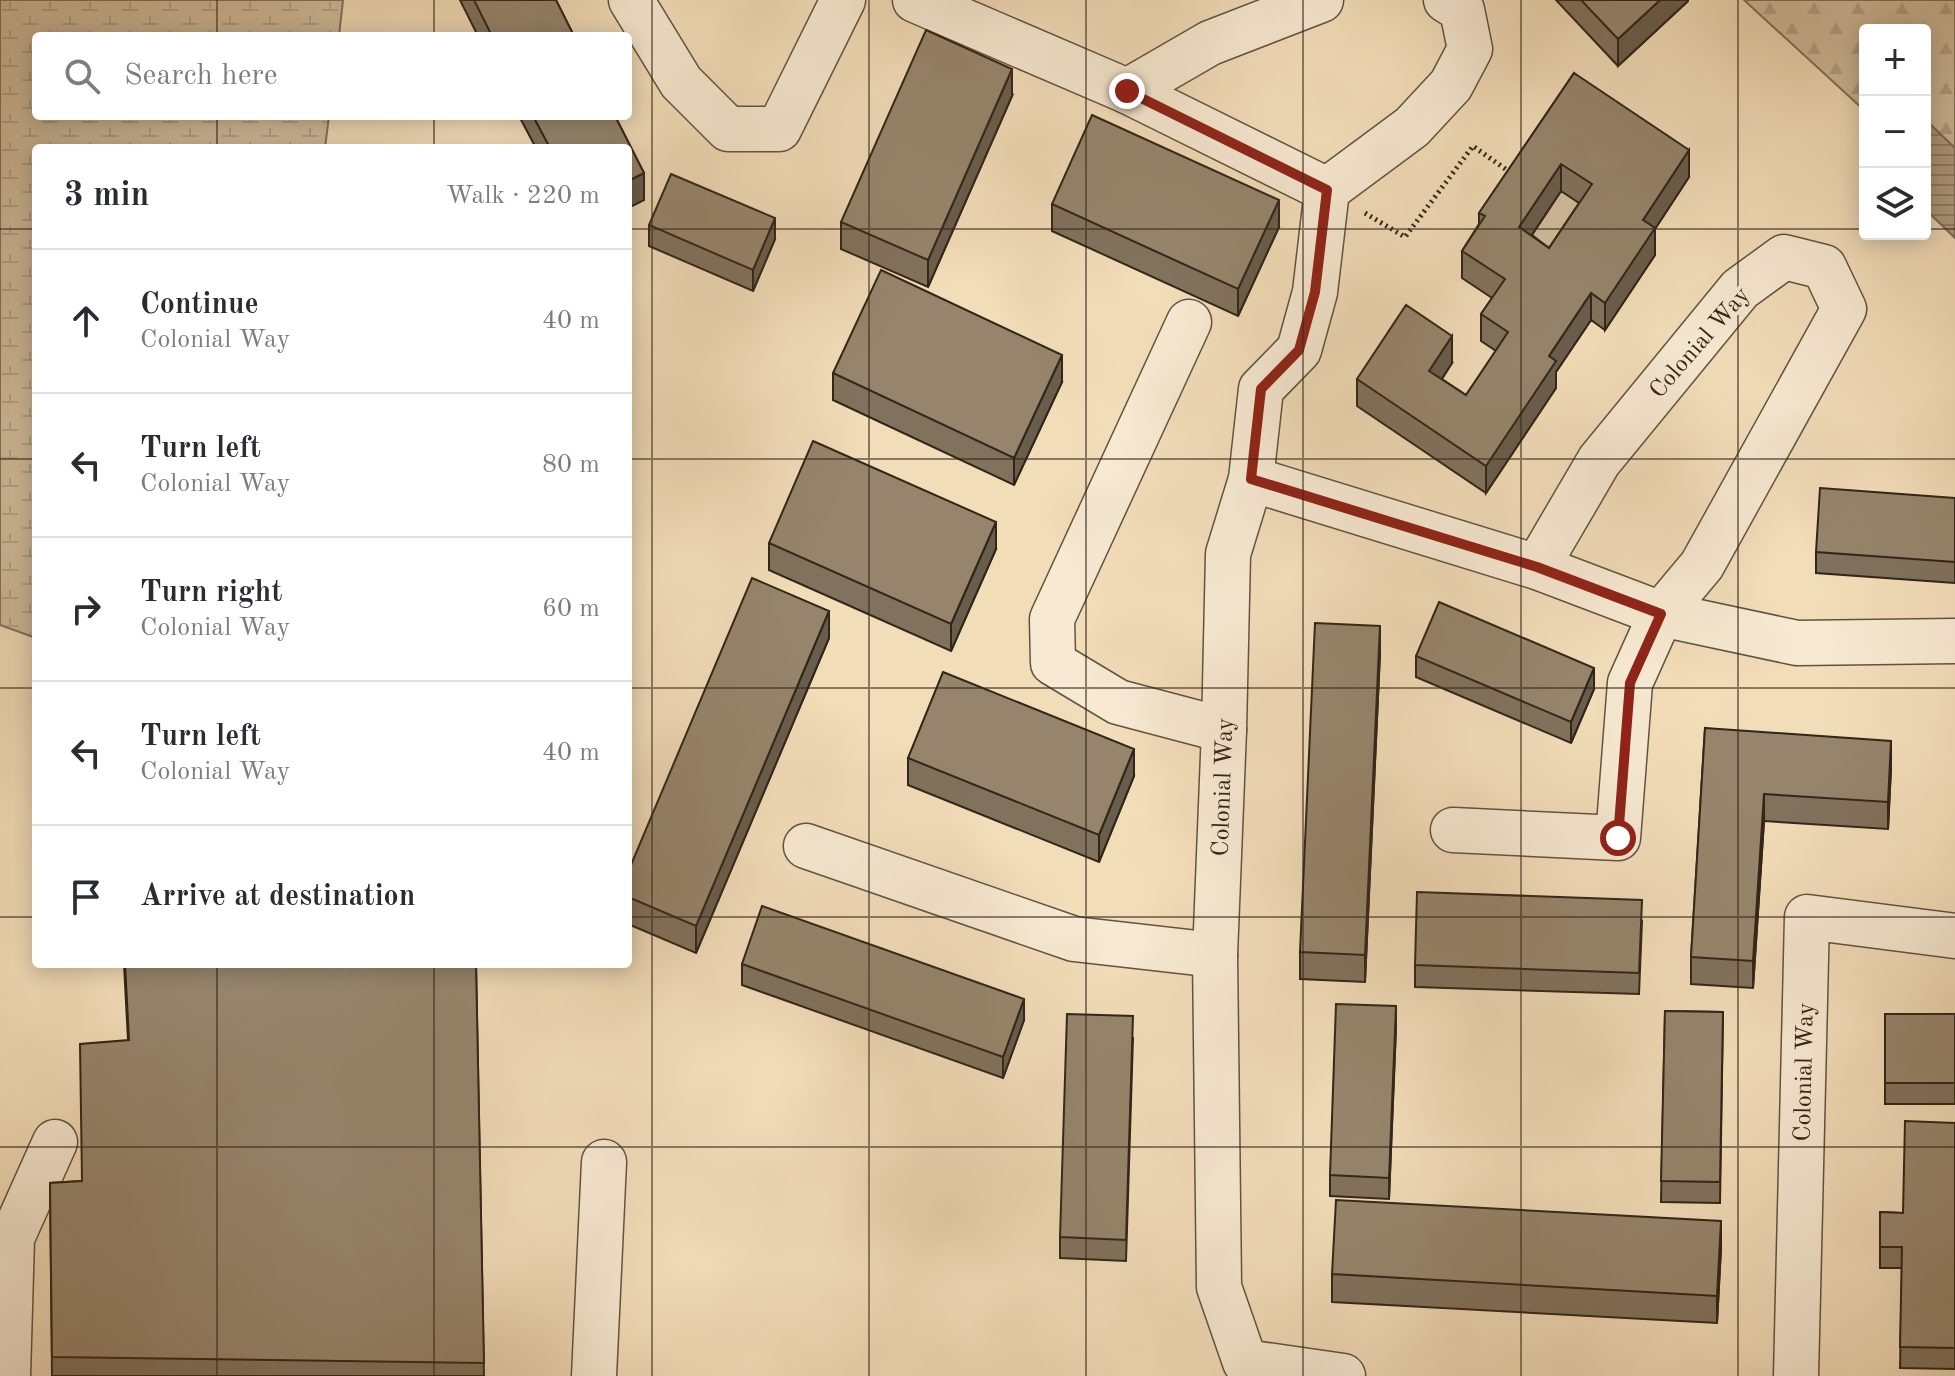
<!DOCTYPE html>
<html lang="en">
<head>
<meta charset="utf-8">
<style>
	:root { --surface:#fff; --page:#f7f7f7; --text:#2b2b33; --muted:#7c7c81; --line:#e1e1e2 }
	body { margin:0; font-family:"Old Standard TT",serif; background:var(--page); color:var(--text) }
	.controls { position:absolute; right:24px; top:24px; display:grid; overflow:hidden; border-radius:8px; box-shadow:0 4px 20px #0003 }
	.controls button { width:72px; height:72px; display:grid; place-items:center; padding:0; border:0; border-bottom:2px solid var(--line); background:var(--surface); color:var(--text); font:40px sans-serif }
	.stop { position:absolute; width:24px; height:24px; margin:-18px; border:6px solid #8f2418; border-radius:50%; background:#fff }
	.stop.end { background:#8f2418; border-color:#fff; box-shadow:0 2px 8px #0008 }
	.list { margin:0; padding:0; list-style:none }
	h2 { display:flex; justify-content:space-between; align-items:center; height:104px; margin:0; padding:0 32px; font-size:34px }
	h2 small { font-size:26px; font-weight:400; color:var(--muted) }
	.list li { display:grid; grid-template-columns:52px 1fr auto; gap:24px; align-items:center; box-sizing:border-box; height:144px; padding:0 32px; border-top:2px solid var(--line) }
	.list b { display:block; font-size:30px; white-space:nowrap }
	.list p { margin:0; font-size:26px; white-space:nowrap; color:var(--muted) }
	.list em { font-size:26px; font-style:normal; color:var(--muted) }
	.icon { flex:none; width:44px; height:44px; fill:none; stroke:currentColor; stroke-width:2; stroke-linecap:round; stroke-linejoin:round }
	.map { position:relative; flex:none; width:1955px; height:1376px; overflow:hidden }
	.search { position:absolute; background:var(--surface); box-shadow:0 4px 20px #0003; left:32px; top:32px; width:600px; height:88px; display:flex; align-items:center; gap:20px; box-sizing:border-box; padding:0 28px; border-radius:8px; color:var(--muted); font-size:30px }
	.panel { position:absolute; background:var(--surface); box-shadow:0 4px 20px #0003; left:32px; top:144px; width:600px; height:824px; border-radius:8px }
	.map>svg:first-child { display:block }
	.forest { fill:url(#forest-firs); stroke:#82725c; stroke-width:2 }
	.wetland { fill:url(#wetland-marsh); stroke:#82725c; stroke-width:2 }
	.garden { fill:#d1be9e; stroke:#82725c; stroke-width:2 }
	.water { fill:url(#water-rules); stroke:#7e6e59; stroke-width:2 }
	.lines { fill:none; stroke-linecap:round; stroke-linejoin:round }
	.minor-casing { stroke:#625341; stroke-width:47 }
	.path { stroke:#322519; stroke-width:5; stroke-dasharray:2 4; stroke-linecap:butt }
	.minor { stroke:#f7e9d2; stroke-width:44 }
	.wall { fill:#81725d; stroke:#322519; stroke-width:2; fill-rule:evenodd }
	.shaded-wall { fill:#695d4c; stroke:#322519; stroke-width:2 }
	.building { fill:#96856c; stroke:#322519; stroke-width:2; fill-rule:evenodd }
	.route { stroke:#8f2418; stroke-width:10 }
	.grid { fill:none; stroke:#322519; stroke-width:2; stroke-opacity:0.55 }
	.labels { text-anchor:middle; stroke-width:8; stroke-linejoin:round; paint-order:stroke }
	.street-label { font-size:24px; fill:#322519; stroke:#f7e9d2 }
</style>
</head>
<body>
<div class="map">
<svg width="1955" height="1376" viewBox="0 0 1955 1376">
	<defs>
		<pattern id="forest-firs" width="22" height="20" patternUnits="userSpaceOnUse" patternTransform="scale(2)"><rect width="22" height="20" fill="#d1be9e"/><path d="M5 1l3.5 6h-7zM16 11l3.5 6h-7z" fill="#b4a388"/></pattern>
		<pattern id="wetland-marsh" width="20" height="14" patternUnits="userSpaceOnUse" patternTransform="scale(2)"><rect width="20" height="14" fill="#d1be9e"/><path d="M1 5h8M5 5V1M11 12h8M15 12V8" fill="none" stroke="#b4a388"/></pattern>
		<pattern id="water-rules" width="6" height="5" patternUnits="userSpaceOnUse" patternTransform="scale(2)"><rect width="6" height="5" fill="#b19e83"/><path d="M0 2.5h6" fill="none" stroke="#91816a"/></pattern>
	</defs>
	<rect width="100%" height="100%" fill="#f2ddb9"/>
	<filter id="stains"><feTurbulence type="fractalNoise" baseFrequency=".0025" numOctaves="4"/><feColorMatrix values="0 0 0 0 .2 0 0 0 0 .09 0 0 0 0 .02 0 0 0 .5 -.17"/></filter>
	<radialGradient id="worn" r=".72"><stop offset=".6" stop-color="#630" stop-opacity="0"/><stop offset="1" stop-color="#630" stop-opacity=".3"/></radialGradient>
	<path class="forest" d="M1744 0H1955V192L1925 165V30H1865V111Z"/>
	<path class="wetland" d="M0 0H343L339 36H36V116H329L325 148H36V638L0 625Z"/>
	<path class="garden" d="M1561 191 1592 211 1549 275 1519 254Z"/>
	<path class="water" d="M1929 123 1955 148V238L1925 209V128Z"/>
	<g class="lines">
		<g class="minor-casing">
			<g id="minor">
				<path d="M631 0 681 82 728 129H779L843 0"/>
				<path d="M915 0 1127 91 1327 190"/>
				<path d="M1127 91 1210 43 1321 0"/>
				<path d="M1327 190 1315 292 1299 350 1261 389 1251 479 1228 554 1224 730 1215 955 1219 1287 1245 1362 1343 1376"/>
				<path d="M1327 190 1412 127 1451 85 1470 49 1462 10 1446 0"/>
				<path d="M1189 322 1052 619 1053 663 1118 702 1224 730"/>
				<path d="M1251 479 1537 567 1661 614 1797 643 1955 641"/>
				<path d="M1453 830 1618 838 1630 683 1661 614 1702 565 1844 309 1824 267 1784 257 1740 289 1599 461 1537 567"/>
				<path d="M806 846 1074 939 1215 955"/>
				<path d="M8 1376 12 1238 55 1142"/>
				<path d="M594 1376 604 1162"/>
				<path id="s1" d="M1796 1376 1807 917 1955 936"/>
			</g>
		</g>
		<path class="path" d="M1365 213 1405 237 1473 146 1511 173"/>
		<use href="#minor" class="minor"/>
	</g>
	<path class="wall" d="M460 0H556L574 36H478Z
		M1556 0H1688V1L1618 66Z
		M1574 73 1689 177 1655 229V255L1605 330 1591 320 1556 372V388L1486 493 1357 406V379L1452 363 1442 379 1466 395 1496 351 1481 341V314L1492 298 1462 278V251L1479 224V213ZM1561 191 1579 203 1549 248 1532 235Z
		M1012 96 928 287 841 249V222Z
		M519 116H615L644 173V200L628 208V148H536Z
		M1052 204 1279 227 1238 316 1052 231Z
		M649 225 775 239 753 291 649 246Z
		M833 373 1062 382 1014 485 833 400Z
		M1955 498V583L1816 573V552Z
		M769 543 996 549 951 651 769 570Z
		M829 638 696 953 628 924V872Z
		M1380 653 1365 982 1300 979V952Z
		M1416 656 1594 689 1571 743 1416 677Z
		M1705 728 1891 768 1888 829 1764 821 1753 988 1691 984V957Z
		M908 758 1134 776 1099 862 908 785Z
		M1642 921 1639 994 1415 987V965Z
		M124 964H476L484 1376H52L50 1183 82 1181 128 1040Z
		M742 964 1024 1020 1003 1078 742 985Z
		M1665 1011 1723 1012 1720 1203 1661 1202Z
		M1885 1014H1955V1104H1885Z
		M1396 1027 1389 1199 1330 1196V1175Z
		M1133 1037 1126 1261 1060 1258V1237Z
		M1955 1123V1369L1900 1368 1902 1268H1880V1212L1903 1213Z
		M1721 1248 1717 1323 1332 1302V1274Z"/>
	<path class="shaded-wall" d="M1660 0H1688V1L1618 66V39Z
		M1012 69V96L928 287V260Z
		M1689 150V177L1655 229V255L1605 330V303L1643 220Z
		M1561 164V191L1519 254V227Z
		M644 173V200L628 208V181Z
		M1279 200V227L1238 316V289Z
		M775 218V239L753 291V270Z
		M1591 293V320L1556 372V388L1486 493V466L1549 356Z
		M1452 336V363L1429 398V371Z
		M1062 355V382L1014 485V458Z
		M996 522V549L951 651V624Z
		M829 611V638L696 953V926Z
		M1380 626V653L1365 982V955Z
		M1594 668V689L1571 743V722Z
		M1891 741V768L1888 829V802Z
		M1134 749V776L1099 862V835Z
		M1764 794V821L1753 988V961Z
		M1024 999V1020L1003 1078V1057Z
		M1396 1006V1027L1389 1199V1178Z
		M1721 1221V1248L1717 1323V1296Z"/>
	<path class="building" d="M474 0H556L574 36H492Z
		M1581 0H1660L1618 39Z
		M926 30 1012 69 928 260 841 222Z
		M1574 73 1689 150 1643 220 1655 228 1605 303 1591 293 1549 356 1556 361 1486 466 1357 379 1406 305 1452 336 1429 371 1466 395 1508 332 1481 314 1505 279 1462 251 1485 216 1479 213ZM1561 164 1592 184 1549 248 1519 227Z
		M1092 115 1279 200 1238 289 1052 204Z
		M533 116H615L644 173 628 181V148H550Z
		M671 174 775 218 753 270 649 225Z
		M881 270 1062 355 1014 458 833 373Z
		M813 441 996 522 951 624 769 543Z
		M1820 488 1955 498V562L1816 552Z
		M752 578 829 611 696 926 628 897V872Z
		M1439 602 1594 668 1571 722 1416 656Z
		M1315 623 1380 626 1365 955 1300 952Z
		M943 672 1134 749 1099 835 908 758Z
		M1705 728 1891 741 1888 802 1764 794 1753 961 1691 957Z
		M1417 892 1642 900 1639 973 1415 965Z
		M762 906 1024 999 1003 1057 742 964Z
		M125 964H476L484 1363 52 1357 50 1183 82 1181 80 1044 129 1040Z
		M1336 1004 1396 1006 1389 1178 1330 1175Z
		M1665 1011 1723 1012 1720 1182 1661 1181Z
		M1067 1014 1133 1016 1126 1240 1060 1237Z
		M1885 1014H1955V1083H1885Z
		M1905 1121 1955 1123V1348L1900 1347 1902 1247H1880V1212L1903 1213Z
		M1336 1200 1721 1221 1717 1296 1332 1274Z"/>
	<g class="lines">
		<path class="route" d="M1127 91 1327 190 1315 292 1299 350 1261 389 1251 479 1537 567 1661 614 1630 683 1618 838"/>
	</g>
	<path class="grid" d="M217 0V36M434 0V36M652 0V1376M869 0V1376M1086 0V1376M1303 0V1376M1521 0V1376M1738 0V1376M217 116V148M434 116V148M0 229H36M628 229H1865M1925 229H1955M0 459H36M628 459H1955M0 688H36M628 688H1955M0 917H36M628 917H1955M217 964V1376M434 964V1376M0 1147H1955"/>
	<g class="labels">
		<g class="street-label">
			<text transform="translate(1699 342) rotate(-49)" y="8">Colonial Way</text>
			<text transform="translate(1222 787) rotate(-88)" y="8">Colonial Way</text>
			<text dy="8" stroke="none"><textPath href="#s1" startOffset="304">Colonial Way</textPath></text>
		</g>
	</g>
	<rect width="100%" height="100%" filter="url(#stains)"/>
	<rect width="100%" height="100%" fill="url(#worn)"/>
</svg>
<div class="controls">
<button>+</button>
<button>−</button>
<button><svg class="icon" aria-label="layers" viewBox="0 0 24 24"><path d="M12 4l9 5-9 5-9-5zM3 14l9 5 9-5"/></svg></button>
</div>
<div class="stop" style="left:1618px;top:838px"></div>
<div class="stop end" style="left:1127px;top:91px"></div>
<div class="search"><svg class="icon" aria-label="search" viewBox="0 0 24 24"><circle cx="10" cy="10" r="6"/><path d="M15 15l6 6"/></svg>Search here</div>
<section class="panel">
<h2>3 min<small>Walk · 220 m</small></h2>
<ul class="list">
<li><svg class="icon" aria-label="ahead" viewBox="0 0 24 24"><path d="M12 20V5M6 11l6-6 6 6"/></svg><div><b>Continue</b><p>Colonial Way</p></div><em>40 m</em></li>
<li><svg class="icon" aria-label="left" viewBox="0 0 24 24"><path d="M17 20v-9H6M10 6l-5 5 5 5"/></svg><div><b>Turn left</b><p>Colonial Way</p></div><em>80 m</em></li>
<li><svg class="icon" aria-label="right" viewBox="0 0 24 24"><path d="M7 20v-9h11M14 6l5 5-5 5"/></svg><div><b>Turn right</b><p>Colonial Way</p></div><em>60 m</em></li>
<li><svg class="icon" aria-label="left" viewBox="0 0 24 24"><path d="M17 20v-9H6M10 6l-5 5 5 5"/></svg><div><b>Turn left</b><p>Colonial Way</p></div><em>40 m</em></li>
<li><svg class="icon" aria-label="arrive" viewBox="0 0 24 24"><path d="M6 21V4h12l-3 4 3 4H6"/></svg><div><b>Arrive at destination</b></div></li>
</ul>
</section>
</div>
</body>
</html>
